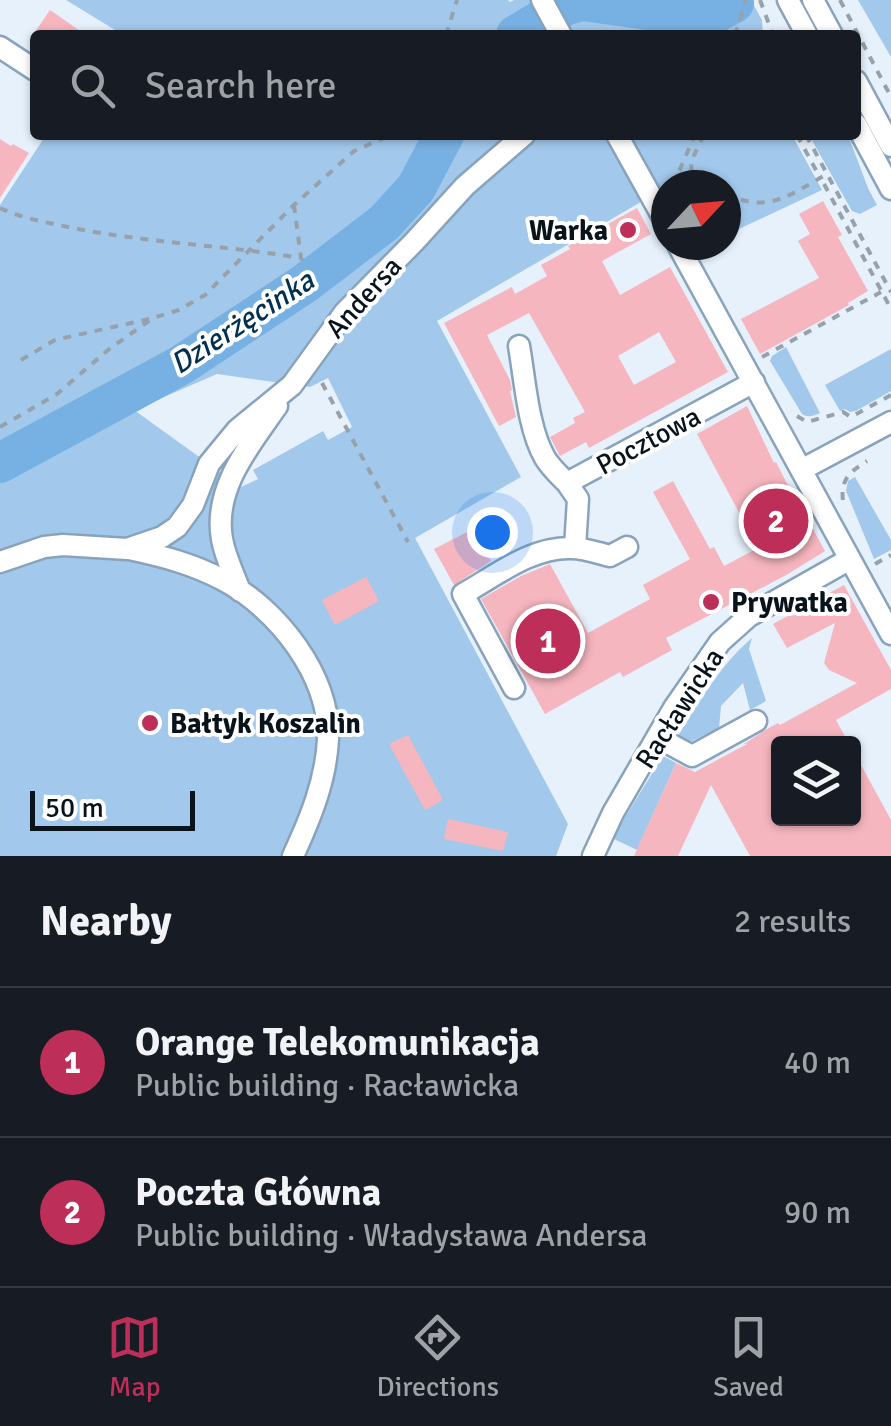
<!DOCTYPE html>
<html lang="en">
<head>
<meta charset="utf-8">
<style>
	:root { --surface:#171b24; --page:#20242c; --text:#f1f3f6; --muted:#9ea1a6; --line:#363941; --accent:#bd2e58 }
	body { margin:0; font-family:Signika,sans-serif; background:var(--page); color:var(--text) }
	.controls { position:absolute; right:30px; bottom:30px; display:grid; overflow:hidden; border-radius:10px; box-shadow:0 2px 8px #0004 }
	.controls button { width:90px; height:90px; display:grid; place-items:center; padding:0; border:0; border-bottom:2px solid var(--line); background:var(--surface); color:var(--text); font:50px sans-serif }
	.compass { position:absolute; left:651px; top:170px; width:90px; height:90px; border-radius:50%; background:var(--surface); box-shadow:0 2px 8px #0004; rotate:64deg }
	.scale { position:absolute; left:30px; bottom:25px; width:165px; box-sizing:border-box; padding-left:10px; border:5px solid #09131b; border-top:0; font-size:28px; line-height:35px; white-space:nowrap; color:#09131b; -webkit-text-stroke:8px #fff; paint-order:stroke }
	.you { position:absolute; left:492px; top:532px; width:35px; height:35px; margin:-25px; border:8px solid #fff; border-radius:50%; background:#1a73e8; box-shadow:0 0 0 15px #1a73e833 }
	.badge { display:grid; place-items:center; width:65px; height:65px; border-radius:50%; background:var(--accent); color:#fff; font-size:32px; font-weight:700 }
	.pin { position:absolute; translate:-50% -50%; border:5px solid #fff; box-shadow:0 2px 10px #0006 }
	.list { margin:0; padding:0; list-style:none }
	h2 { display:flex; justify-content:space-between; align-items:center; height:130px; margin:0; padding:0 40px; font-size:42px }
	h2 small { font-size:32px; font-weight:400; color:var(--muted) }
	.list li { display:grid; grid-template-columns:65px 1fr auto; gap:30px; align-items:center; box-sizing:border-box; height:150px; padding:0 40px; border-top:2px solid var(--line) }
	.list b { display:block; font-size:38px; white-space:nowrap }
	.list p { margin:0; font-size:32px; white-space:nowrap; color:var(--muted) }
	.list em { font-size:32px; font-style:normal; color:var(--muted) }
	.icon { flex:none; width:55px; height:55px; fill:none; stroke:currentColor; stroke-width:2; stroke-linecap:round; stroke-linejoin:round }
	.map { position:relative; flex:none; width:891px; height:856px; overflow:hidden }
	.search { position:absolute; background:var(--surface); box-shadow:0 2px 8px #0004; left:30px; right:30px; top:30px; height:110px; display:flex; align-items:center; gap:25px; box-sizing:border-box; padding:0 35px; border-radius:10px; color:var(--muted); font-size:38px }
	.sheet { height:430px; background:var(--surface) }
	nav { display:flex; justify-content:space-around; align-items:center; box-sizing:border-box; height:140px; border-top:2px solid var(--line); background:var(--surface); font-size:28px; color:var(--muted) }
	nav a { display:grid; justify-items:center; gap:5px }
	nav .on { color:var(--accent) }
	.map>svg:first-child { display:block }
	.green { fill:#a2c8eb; fill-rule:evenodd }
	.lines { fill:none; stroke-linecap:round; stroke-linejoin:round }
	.river { stroke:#77b0e2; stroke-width:40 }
	.building { fill:#f6b6c0; fill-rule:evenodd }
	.minor-casing { stroke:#89a3bc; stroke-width:25 }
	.path { stroke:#97a1ab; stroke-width:4; stroke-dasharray:8 8; stroke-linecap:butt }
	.minor { stroke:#fff; stroke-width:20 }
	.poi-dot { fill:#bd2e58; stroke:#fff; stroke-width:4 }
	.labels { text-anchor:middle; stroke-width:8; stroke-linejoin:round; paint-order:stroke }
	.poi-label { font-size:28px; font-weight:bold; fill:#09131b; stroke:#fff; text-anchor:start }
	.street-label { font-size:28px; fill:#09131b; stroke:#fff }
	.water-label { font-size:30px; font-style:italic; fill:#023050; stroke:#fff }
</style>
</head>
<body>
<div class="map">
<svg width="891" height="856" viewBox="0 0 891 856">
	<rect width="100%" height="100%" fill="#e6f1fc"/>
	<path class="green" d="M66 0H508L510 2 514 0H751L762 20 763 35H113L115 30Z
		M858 0H891V57Z
		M46 135H792L822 190 726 235V185H678L675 182 437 321 521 477 415 538 568 824 556 856H0V205ZM217 374 310 387 328 378 352 427 328 440 323 431 253 470 258 479 241 487 134 410Z
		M809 135H848L868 188 877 205 860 214 852 211Z
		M786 347 820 413C814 416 808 418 802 414L770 361 772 356Z
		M891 349V391L856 411 850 412 845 409 840 411 825 385Z
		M855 477 891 540V550L874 559 846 491 848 481Z
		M752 638 749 649 766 701 750 710 743 683 721 706 719 728 690 742 677 737C699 703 720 665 752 638Z
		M663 756 676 763 637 850 612 838Z"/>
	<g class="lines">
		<path class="river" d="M516 35 566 5 583 1 690 16 716 13 734 3
			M0 463 181 365 304 284 384 223 416 188 444 135"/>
	</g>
	<path class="building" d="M50 10 86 35H33Z
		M0 139 11 146 13 144 29 153 0 198Z
		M823 201 842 235 838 237 868 291 848 303 849 305 760 354 741 319 819 278 798 241 810 234 799 214Z
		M637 208 651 234 602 261 620 295 670 267 728 372 589 448 586 442 560 456 550 437 575 423 573 418 585 412 529 313 487 335 510 380 512 390 510 391 516 417 499 426 444 323 512 287 515 294 547 276 541 265 570 249 568 246ZM659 332 676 362 634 385 618 356Z
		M747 406 774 463 776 462 810 529H813L825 551 788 574 666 638 672 650 623 677 620 672 545 714 481 599 521 576 550 564 588 633 650 599 643 585 690 559 653 492 673 481 710 549 714 547 724 566 758 548 697 434Z
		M473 529 491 561 454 585 434 549Z
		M366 577 379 601 335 625 322 600Z
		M844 585 891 670V689L836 720 849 744H778V818H854V752L891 820V856H750L711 785 678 856H634L676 763 695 772 747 744H744L767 729 778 723 780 725 857 683 829 670 824 663 835 623 787 648 773 624Z
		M408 735 443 800 425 810 389 744Z
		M448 819 508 832 503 851 444 839Z"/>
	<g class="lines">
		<g class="minor-casing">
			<path id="minor" d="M542 0 561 35
				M788 0 807 35
				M813 0 832 35
				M0 47 35 70
				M856 81 891 146
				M856 124 891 189
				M617 135 666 223
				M678 245 891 634
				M519 346C525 380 528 429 545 458 551 468 559 475 567 483L754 382
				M801 470 891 422
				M567 483 578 499 575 548
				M129 549C162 556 193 564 223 580 278 609 330 676 328 739 326 781 310 819 293 856
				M0 562 44 547 63 545 127 549 162 537 177 527 193 505 209 464 237 430 292 385 345 312 414 242 465 186 524 135
				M240 591C234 574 225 557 222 539 213 488 250 445 277 406
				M514 688 463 594C497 575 531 547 571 548 584 548 598 553 610 556L627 547
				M657 737 692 756 756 721
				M593 856 613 813 674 708 720 642 749 616 850 559"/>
		</g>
		<path class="path" d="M760 0 773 35
			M840 0 891 97
			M446 35 457 0
			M622 35H625
			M735 35 746 0
			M704 135C695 154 680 173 705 185
			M797 135 817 172
			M806 135 891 292
			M824 184 891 309
			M673 185 695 135
			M726 194C768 214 790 195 827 174
			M294 205 301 258 305 264
			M0 208C21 218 45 222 68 227 145 243 224 245 301 258
			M762 357 881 292
			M21 360 55 340 149 319
			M322 383 408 542
			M797 416 807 422 843 412 851 417 891 395
			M0 427 57 394 108 350 153 318 179 310 205 295 294 205 354 151 391 135
			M843 500C840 479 851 471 867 461
			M875 564 891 555"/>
		<use href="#minor" class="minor"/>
	</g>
	<g class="poi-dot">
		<circle cx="628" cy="230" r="10"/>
		<circle cx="711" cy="602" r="10"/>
		<circle cx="150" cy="723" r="10"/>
	</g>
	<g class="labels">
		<g class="poi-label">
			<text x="608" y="240" text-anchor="end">Warka</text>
			<text x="731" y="612">Prywatka</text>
			<text x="170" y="733">Bałtyk Koszalin</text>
		</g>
		<g class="street-label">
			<text transform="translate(363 297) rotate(-48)" y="10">Andersa</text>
			<text transform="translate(648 440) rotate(-28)" y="10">Pocztowa</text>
			<text transform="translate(679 708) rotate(-57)" y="10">Racławicka</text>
		</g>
		<g class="water-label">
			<text transform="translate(242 322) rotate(-33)" y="10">Dzierżęcinka</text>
		</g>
	</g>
</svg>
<div class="controls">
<button><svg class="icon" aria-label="layers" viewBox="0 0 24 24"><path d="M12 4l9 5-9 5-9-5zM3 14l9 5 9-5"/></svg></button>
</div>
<svg class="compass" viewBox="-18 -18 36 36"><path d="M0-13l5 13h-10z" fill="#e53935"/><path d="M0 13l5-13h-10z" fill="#9ea1a6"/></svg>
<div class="scale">50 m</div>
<div class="you"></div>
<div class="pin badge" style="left:548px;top:641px">1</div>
<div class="pin badge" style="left:776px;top:521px">2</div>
<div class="search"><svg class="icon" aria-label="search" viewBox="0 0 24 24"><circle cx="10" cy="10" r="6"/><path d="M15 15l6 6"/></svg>Search here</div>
</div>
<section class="sheet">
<h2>Nearby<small>2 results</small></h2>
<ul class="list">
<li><span class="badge">1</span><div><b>Orange Telekomunikacja</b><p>Public building · Racławicka</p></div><em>40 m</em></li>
<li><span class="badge">2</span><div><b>Poczta Główna</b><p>Public building · Władysława Andersa</p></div><em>90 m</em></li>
</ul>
</section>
<nav>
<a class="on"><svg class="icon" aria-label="map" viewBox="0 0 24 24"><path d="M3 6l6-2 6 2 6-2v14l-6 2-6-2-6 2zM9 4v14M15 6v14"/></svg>Map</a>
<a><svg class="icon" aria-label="directions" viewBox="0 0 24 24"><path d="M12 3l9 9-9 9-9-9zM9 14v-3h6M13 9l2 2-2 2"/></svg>Directions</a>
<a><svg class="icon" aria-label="saved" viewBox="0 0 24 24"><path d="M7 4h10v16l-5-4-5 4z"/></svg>Saved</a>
</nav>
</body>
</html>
